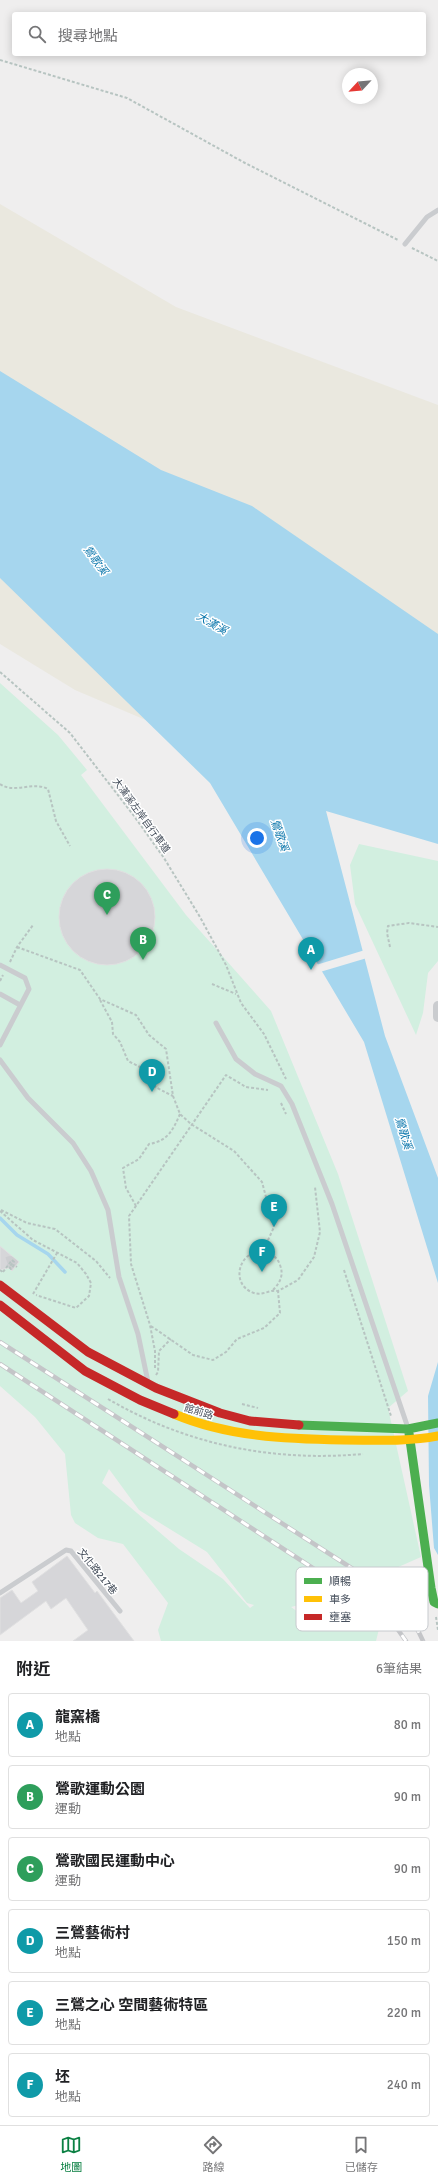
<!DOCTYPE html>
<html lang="zh-TW">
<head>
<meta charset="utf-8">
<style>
	:root { --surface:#fff; --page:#f6f6f6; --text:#202124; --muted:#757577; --line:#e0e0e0; --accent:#0b8043 }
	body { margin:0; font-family:Signika,"Noto Sans TC",sans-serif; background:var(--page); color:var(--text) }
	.compass { position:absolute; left:342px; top:68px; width:36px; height:36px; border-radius:50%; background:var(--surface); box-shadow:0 2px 10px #0003; rotate:244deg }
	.you { position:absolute; left:257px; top:838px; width:14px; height:14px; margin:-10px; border:3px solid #fff; border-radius:50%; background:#1a73e8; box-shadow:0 0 0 6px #1a73e833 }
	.badge { display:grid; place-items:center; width:26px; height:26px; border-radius:50%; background:var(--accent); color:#fff; font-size:13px; font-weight:700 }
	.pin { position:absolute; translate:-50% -33px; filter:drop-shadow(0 1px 2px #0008) }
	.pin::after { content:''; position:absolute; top:21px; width:14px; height:12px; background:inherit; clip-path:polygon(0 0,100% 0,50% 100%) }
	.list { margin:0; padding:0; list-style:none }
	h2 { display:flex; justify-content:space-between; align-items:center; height:52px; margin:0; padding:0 16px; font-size:17px }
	h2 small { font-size:13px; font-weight:400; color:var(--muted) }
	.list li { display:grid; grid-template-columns:26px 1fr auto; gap:12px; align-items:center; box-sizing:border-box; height:64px; margin:0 8px 8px; padding:0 8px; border:1px solid var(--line); border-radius:4px }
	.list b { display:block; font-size:15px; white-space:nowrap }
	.list p { margin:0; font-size:13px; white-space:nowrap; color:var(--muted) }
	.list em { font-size:13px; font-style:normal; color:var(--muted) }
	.icon { flex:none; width:22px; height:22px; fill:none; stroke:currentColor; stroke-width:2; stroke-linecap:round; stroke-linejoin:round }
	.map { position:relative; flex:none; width:438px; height:1641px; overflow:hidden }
	.search { position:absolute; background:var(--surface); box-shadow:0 2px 10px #0003; left:12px; right:12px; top:12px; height:44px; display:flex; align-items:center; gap:10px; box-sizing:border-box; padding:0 14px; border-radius:4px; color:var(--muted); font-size:15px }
	.sheet { height:484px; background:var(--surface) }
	nav { display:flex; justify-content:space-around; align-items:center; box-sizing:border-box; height:56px; border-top:1px solid var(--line); background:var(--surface); font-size:11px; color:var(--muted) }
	nav a { display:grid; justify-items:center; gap:2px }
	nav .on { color:var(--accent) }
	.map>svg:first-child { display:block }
	.green { fill:#d2efe0; fill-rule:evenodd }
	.sand { fill:#eae8df }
	.water { fill:#a6d6ee }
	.pier { fill:#efeeee }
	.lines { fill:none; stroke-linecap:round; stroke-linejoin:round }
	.stream { stroke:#a6d6ee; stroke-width:3.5 }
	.building { fill:#d6d6d9; stroke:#e0e0e1 }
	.street-tunnel { stroke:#cdced1; stroke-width:10; stroke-dasharray:10 5; stroke-linecap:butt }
	.path { stroke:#b7c4c1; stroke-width:2; stroke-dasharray:3 2; stroke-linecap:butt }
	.lane { stroke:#cacccf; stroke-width:5 }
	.street { stroke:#cacccf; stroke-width:10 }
	.fast { stroke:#4caf50; stroke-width:9 }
	.slow { stroke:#ffc107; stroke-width:9 }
	.jam { stroke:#c62828; stroke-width:9 }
	.rail-casing { stroke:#c4c5c8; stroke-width:4.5 }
	.rail { stroke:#fff; stroke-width:3; stroke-dasharray:9; stroke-linecap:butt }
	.labels { text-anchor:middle; stroke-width:3; stroke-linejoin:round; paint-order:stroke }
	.street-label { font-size:10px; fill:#454e5b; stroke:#fff }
	.water-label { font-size:11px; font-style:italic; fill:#0875ab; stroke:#fff }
	.key { fill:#fff; stroke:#c7cace; stroke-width:1 }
	.key-label { font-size:11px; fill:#454e5b }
</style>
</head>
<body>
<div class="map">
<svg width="438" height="1641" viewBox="0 0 438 1641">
	<rect width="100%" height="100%" fill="#efeeee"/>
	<path class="green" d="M0 683 58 735 87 770 81 775 186 915 271 1011 338 1174 408 1391 388 1408 421 1557 396 1568 422 1587 427 1607 401 1596 380 1625 376 1641H161L158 1630 168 1603 123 1544 98 1538 75 1523 71 1515 65 1454 35 1417 0 1386ZM109 1469 139 1510 207 1552 247 1603 254 1605 250 1608 223 1579 179 1549 102 1483ZM362 1584 329 1606 298 1612 291 1607 337 1595Z
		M359 844 438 861V961L428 973 423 1013 416 1035 355 904 350 865Z"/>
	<path class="sand" d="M0 204 176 307 438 405V827L306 788 75 690 0 644Z"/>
	<path class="water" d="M0 371 161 470 252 506 438 634V844L326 811 385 1036 438 1178V1283L364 1042 210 783 0 578Z
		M438 1362V1555L434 1548 429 1485 428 1396Z"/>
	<path class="pier" d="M365 950 367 958 320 972 316 965Z"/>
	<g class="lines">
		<path class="stream" d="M0 1218 17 1235 48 1254 65 1272"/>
	</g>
	<path class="building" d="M59 917a48 48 0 1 1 96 0a48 48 0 1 1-96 0Z
		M0 1246 19 1262 12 1271 9 1268 0 1270Z
		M67 1556 95 1593 97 1591 134 1641H73L88 1630 66 1598 51 1609 46 1601 0 1635V1598L12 1590 21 1603 38 1591 32 1582Z"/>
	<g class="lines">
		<path class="street-tunnel" d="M7 1262 10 1261 17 1267"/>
		<path class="path" d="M0 60 127 98 245 163 398 240
			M412 248 438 261
			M0 672 70 733 134 816 164 858 200 917 226 965 241 1003 264 1034 286 1079
			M0 784C14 794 33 781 48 789L56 821 70 846
			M17 947 80 970 100 999 136 1015 149 1035 166 1049 173 1096 180 1114 191 1124 234 1151 262 1182 274 1227 263 1251
			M390 947 387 933 388 926 409 923 438 927
			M10 962 17 947 33 925
			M0 981 3 975
			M212 984 236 994
			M100 1000 112 1022 113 1034 120 1042 128 1061 140 1067C146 1084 157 1088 173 1096
			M281 1103 286 1114
			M136 1206 126 1188 123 1168 139 1159 149 1144C168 1141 173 1130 180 1114
			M1 1210 27 1223 55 1229 96 1261 110 1278
			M0 1211 33 1240 77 1263 86 1274 91 1283 89 1296 76 1308 36 1295
			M0 1270 4 1273
			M344 1270 391 1416
			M3 1272 12 1260 14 1262 9 1267 11 1269 14 1265 17 1267
			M273 1290C280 1283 284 1275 280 1265 278 1259 274 1255 268 1253 241 1244 227 1284 254 1293 263 1296 270 1289 278 1291L298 1280 314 1257 320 1232 315 1187
			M33 1294 57 1253
			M151 1326 193 1355 213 1360 226 1352 237 1339 264 1328 280 1313 278 1291
			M155 1368V1351L150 1325 131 1264 129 1216 226 1075 246 1087 268 1090
			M156 1375 158 1372 159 1351 171 1339
			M108 1399C187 1445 273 1462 363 1454
			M242 1404 258 1408
			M436 1617 438 1630"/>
		<path class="lane" d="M405 244 427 217 438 210
			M0 965 25 978 29 989 0 1045
			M0 994 20 1005
			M216 1023 236 1059 255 1074 281 1086 292 1104 332 1204 408 1428
			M0 1060 28 1098 73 1143 91 1171 108 1210 119 1277 138 1334 148 1382
			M0 1593 66 1550 71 1551 120 1611"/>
		<path class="street" d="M438 1006V1017"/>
		<path class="fast" d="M299 1425 408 1429 438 1423
			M409 1433 431 1588 434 1602 438 1604"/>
		<path class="slow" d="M174 1414C228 1437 287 1439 344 1440 376 1440 407 1442 438 1436"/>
		<path class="jam" d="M0 1285 88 1352 156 1388 220 1413 250 1421 299 1425
			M0 1305 85 1371 140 1400 174 1414"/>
		<g class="rail-casing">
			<path id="rail" d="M0 1342 381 1587C400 1603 413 1618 423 1641
				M0 1364 351 1593 391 1620 406 1641"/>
		</g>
		<use href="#rail" class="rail"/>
	</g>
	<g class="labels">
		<g class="street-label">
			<text transform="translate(142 815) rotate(54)" y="4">大漢溪左岸自行車道</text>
			<text transform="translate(199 1411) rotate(17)" y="4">館前路</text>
			<text transform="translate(98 1571) rotate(51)" y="4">文化路217巷</text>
		</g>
		<g class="water-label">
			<text transform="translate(96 560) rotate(54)" y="4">鶯歌溪</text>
			<text transform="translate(212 623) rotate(30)" y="4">大漢溪</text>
			<text transform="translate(280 835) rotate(71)" y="4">鶯歌溪</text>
			<text transform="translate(404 1133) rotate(73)" y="4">鶯歌溪</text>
		</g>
	</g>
	<rect x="296" y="1567" width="132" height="64" rx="6" class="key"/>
	<rect x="304" y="1578" width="18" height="6" fill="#4caf50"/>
	<rect x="304" y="1596" width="18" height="6" fill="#ffc107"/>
	<rect x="304" y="1614" width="18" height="6" fill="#c62828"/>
	<g class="key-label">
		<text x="329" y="1585">順暢</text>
		<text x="329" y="1603">車多</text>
		<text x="329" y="1621">壅塞</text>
	</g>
</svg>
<svg class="compass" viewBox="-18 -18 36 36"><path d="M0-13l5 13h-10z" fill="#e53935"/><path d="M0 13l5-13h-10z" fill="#757577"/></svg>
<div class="you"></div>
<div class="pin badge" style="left:311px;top:970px;background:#0f9aa8">A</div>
<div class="pin badge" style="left:143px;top:960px;background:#2e9e5b">B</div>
<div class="pin badge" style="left:107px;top:915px;background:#2e9e5b">C</div>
<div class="pin badge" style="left:152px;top:1092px;background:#0f9aa8">D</div>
<div class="pin badge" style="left:274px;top:1227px;background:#0f9aa8">E</div>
<div class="pin badge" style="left:262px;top:1272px;background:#0f9aa8">F</div>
<div class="search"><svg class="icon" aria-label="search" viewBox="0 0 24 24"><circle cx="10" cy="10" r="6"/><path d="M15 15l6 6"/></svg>搜尋地點</div>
</div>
<section class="sheet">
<h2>附近<small>6筆結果</small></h2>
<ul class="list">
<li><span class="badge" style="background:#0f9aa8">A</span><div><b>龍窯橋</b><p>地點</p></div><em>80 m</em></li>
<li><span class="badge" style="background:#2e9e5b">B</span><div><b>鶯歌運動公園</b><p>運動</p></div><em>90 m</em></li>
<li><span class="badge" style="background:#2e9e5b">C</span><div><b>鶯歌國民運動中心</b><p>運動</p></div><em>90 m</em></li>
<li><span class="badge" style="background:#0f9aa8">D</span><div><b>三鶯藝術村</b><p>地點</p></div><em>150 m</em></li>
<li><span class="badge" style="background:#0f9aa8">E</span><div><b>三鶯之心 空間藝術特區</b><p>地點</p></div><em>220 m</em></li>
<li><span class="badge" style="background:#0f9aa8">F</span><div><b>坯</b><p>地點</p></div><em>240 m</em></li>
</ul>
</section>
<nav>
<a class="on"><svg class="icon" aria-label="map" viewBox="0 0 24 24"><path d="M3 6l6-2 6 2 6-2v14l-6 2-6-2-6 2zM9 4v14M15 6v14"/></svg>地圖</a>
<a><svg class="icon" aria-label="directions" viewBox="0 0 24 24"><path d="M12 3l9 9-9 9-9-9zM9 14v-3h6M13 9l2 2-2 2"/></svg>路線</a>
<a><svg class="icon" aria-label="saved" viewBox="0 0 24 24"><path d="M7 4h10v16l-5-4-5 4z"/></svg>已儲存</a>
</nav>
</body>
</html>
